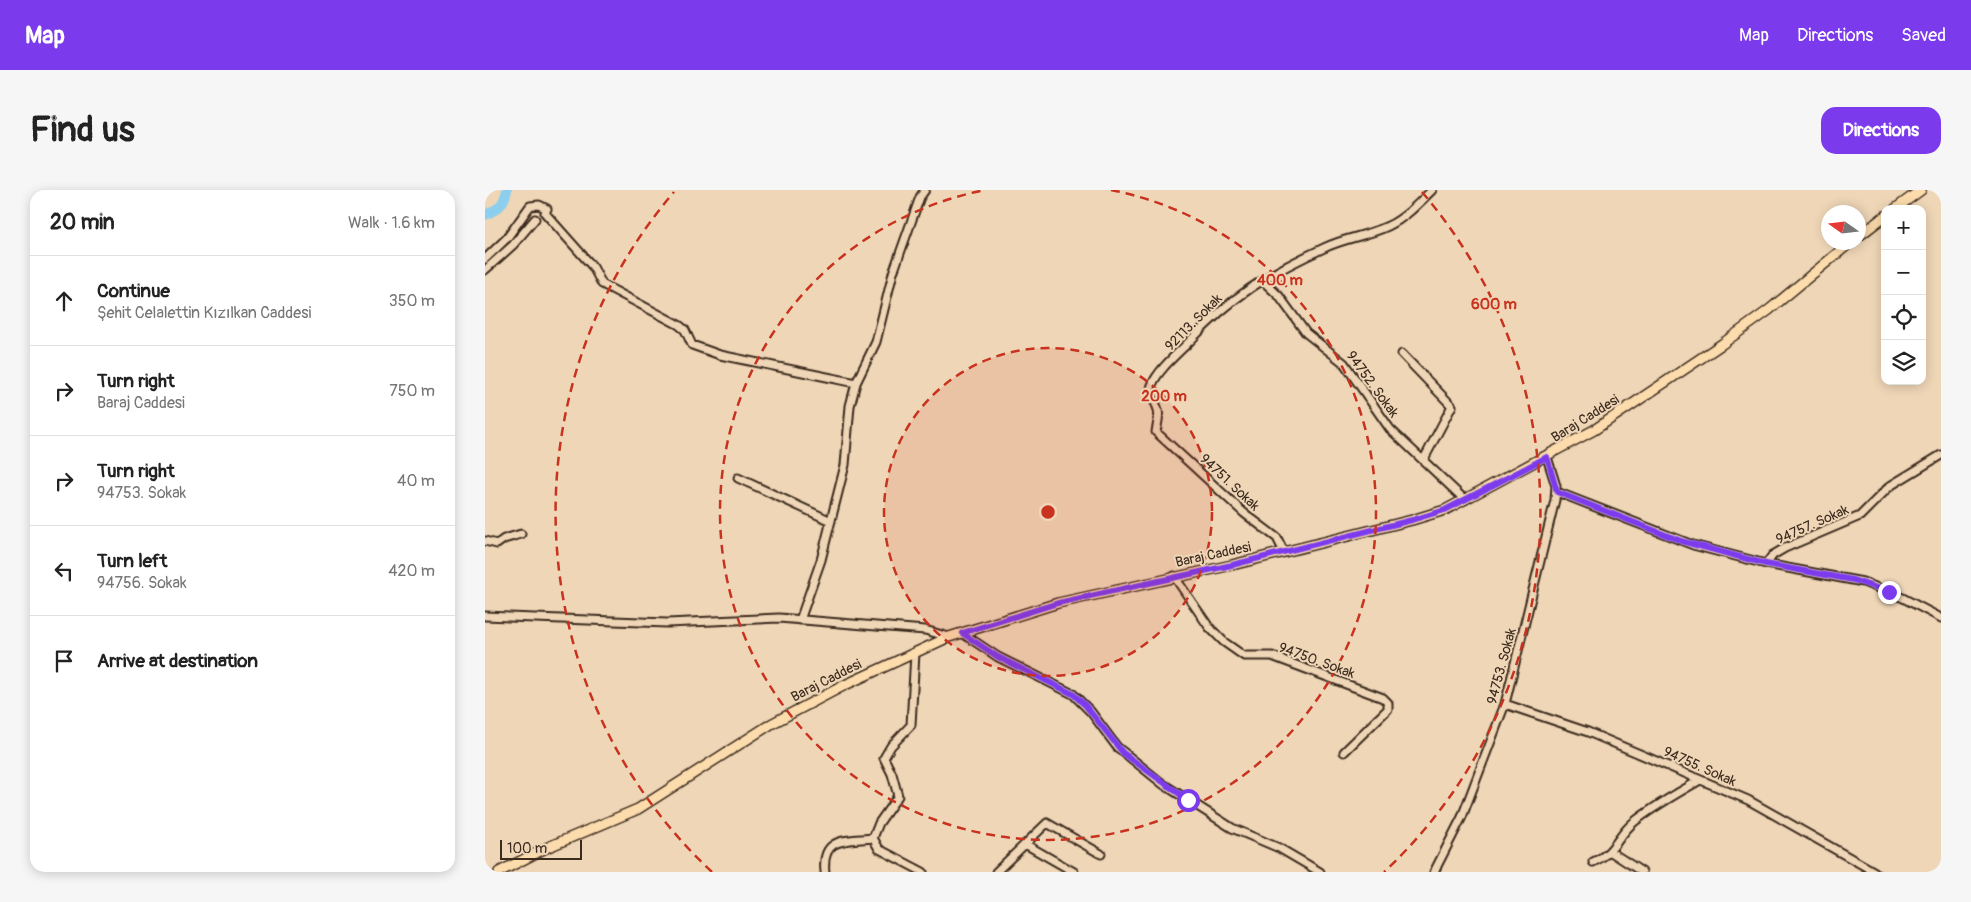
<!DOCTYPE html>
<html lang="en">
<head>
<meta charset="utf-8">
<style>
	:root { --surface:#fff; --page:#f6f6f6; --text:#222; --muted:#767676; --line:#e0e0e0; --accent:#7c3aed }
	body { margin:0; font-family:Pangolin,sans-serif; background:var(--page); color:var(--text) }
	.controls { position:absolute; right:15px; top:15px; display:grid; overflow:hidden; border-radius:10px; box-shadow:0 2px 12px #0003 }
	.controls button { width:45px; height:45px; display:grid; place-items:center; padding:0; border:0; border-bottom:1px solid var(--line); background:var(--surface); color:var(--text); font:25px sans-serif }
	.compass { position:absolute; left:1336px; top:15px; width:45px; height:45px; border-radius:50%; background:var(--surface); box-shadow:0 2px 12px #0003; rotate:284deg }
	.scale { position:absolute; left:15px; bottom:12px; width:82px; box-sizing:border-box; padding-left:5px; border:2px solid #3b2a1e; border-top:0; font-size:14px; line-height:18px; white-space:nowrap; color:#3b2a1e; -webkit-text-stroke:4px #efd6b7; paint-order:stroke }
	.stop { position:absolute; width:15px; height:15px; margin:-11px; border:4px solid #7c3aed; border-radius:50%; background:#fff }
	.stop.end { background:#7c3aed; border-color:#fff; box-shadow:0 1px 5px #0008 }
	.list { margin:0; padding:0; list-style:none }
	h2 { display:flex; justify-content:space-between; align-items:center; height:65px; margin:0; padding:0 20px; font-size:21px }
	h2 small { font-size:16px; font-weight:400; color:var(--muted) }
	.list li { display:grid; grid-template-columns:32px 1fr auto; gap:15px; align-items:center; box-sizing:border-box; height:90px; padding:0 20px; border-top:1px solid var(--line) }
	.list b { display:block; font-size:19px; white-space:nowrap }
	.list p { margin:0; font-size:16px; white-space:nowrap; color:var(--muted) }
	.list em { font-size:16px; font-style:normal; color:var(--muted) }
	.icon { flex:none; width:28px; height:28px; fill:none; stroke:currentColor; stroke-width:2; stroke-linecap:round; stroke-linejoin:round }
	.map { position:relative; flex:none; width:1456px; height:682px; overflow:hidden; border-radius:15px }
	header { display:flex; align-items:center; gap:30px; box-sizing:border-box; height:70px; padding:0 25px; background:var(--accent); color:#fff }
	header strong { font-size:24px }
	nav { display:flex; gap:28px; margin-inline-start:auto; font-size:18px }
	.intro { display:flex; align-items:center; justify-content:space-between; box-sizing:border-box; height:120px; padding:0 30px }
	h1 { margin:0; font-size:35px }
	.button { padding:12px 22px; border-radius:15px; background:var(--accent); color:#fff; font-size:18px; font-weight:700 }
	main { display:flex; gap:30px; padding:0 30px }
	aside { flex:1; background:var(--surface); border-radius:15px; box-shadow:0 2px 12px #0003 }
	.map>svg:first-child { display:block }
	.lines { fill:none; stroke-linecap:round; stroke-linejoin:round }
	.river { stroke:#8cceed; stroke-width:10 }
	.minor-casing { stroke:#3b2a1e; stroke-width:11 }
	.major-casing { stroke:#3b2a1e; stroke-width:12 }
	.minor { stroke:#efd6b7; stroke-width:7 }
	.major { stroke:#fcdcac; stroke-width:9 }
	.route { stroke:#7c3aed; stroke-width:6 }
	.ring { fill:none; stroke:#c8321e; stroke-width:2.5; stroke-dasharray:9 6 }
	.labels { text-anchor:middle; stroke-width:4; stroke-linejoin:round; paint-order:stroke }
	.street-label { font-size:14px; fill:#3b2a1e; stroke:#efd6b7 }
	.centre { fill:#c8321e; stroke:#efd6b7; stroke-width:2.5 }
	.ring-label { font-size:15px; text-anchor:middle; font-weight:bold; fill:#c8321e; stroke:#efd6b7; stroke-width:4; stroke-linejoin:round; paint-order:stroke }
</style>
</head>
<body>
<header>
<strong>Map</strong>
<nav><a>Map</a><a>Directions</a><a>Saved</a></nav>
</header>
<div class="intro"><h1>Find us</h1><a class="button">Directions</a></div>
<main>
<aside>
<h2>20 min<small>Walk · 1.6 km</small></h2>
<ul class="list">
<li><svg class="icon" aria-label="ahead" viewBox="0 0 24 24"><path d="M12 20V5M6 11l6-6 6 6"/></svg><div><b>Continue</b><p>Şehit Celalettin Kızılkan Caddesi</p></div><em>350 m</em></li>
<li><svg class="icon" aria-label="right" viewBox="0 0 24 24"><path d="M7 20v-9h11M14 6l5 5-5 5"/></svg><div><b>Turn right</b><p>Baraj Caddesi</p></div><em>750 m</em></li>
<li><svg class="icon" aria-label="right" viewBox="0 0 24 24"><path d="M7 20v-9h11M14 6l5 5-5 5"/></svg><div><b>Turn right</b><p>94753. Sokak</p></div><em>40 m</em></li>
<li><svg class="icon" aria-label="left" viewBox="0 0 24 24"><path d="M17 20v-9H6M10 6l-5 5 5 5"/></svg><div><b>Turn left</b><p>94756. Sokak</p></div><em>420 m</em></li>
<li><svg class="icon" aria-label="arrive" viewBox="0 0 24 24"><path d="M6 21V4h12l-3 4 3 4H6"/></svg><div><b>Arrive at destination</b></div></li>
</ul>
</aside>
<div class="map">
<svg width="1456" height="682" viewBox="0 0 1456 682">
	<rect width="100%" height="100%" fill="#efd6b7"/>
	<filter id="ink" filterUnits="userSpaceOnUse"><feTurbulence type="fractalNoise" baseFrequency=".02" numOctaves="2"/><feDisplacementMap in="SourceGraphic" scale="10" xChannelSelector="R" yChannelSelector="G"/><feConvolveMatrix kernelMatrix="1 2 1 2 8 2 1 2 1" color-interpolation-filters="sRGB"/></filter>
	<g filter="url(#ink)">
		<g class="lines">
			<path class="river" d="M0 25C14 19 19 14 22 0"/>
			<g class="minor-casing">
				<path id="minor" d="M0 69 22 48 45 16 54 15 62 19 60 23 108 77 117 94 194 135 200 140 207 155 235 165 371 193
					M0 80 28 55 50 29
					M778 91 794 106 821 143 859 173 905 239 980 310
					M917 164 967 216 939 269
					M253 288 346 331
					M1072 302 1208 355 1281 374 1378 392 1418 408 1456 428
					M0 351 12 354 19 349 36 344
					M799 362 792 348 759 323 671 242C672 235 675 227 673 220 671 211 663 206 667 195 673 180 692 164 704 152 746 107 782 84 839 58 859 48 882 46 903 36 920 28 934 13 947 0
					M1281 374 1288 365 1300 358 1375 326 1405 296 1456 265
					M689 386 724 437 739 452 759 466H787L898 508 903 513V519L859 562
					M0 426 182 433 294 428 440 440 464 447
					M315 430 336 370 360 275 365 216 371 193 391 152 408 83 435 7 440 0
					M477 443 513 467 588 504 606 522 632 557 678 594 747 638 794 658 835 682
					M430 463 426 535 406 556 399 568 407 584 413 606 394 633 388 648 394 659 438 682
					M1020 514 1103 542 1263 610 1390 682
					M540 654 589 682
					M1126 662 1157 682
					M1108 672C1132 661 1131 647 1149 632 1169 616 1193 603 1215 590
					M340 682C336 646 362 651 388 648
					M511 682 562 633 616 664
					M949 682 977 627 1020 514 1070 310 1071 296 1062 267"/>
			</g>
			<g class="major-casing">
				<path id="major" d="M1410 19 1436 0
					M1374 46 1400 26
					M14 682 61 658 153 619 286 534 360 495 464 447 573 413 747 375 927 330 960 320 1109 240 1237 154 1284 120 1366 52"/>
			</g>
			<use href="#minor" class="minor"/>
			<use href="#major" class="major"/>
		</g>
	</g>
	<g class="lines" filter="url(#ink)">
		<path class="route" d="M703 610 638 563 600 515 588 504 513 467 477 443 573 413 747 375 927 330 960 320 1062 267 1072 302 1196 351 1281 374 1368 390 1404 402"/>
	</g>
	<circle cx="563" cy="322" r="164" fill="#c8321e" fill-opacity=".12"/>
	<g class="ring">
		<circle cx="563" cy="322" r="164"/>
		<path d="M626 0A328 328 0 1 1 500 0"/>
		<path d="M227 682A492 492 0 0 1 189 2M937 2A492 492 0 0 1 899 682"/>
	</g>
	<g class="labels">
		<g class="street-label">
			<text transform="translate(708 132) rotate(-45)" y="5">92113. Sokak</text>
			<text transform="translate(888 194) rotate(54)" y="5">94752. Sokak</text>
			<text transform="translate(1100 228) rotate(-32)" y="5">Baraj Caddesi</text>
			<text transform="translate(745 292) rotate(43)" y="5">94751. Sokak</text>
			<text transform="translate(1327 334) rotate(-24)" y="5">94757. Sokak</text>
			<text transform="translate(728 364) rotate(-12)" y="5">Baraj Caddesi</text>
			<text transform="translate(832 470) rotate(20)" y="5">94750. Sokak</text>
			<text transform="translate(1016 476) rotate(-75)" y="5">94753. Sokak</text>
			<text transform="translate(341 490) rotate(-27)" y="5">Baraj Caddesi</text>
			<text transform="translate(1215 576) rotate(24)" y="5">94755. Sokak</text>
		</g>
	</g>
	<circle cx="563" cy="322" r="8" class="centre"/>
	<g class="ring-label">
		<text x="795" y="95">400 m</text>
		<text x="1009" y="119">600 m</text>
		<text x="679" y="211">200 m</text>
	</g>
</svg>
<div class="controls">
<button>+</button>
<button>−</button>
<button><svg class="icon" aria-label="locate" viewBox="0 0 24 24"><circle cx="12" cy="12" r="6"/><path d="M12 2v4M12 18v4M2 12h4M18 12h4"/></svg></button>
<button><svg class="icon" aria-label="layers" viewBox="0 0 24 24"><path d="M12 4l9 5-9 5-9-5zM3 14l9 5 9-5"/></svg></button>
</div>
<svg class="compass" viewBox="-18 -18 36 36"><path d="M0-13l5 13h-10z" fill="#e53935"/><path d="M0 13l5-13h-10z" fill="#767676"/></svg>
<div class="scale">100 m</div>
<div class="stop" style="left:703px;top:610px"></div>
<div class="stop end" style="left:1404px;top:402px"></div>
</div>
</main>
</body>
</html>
